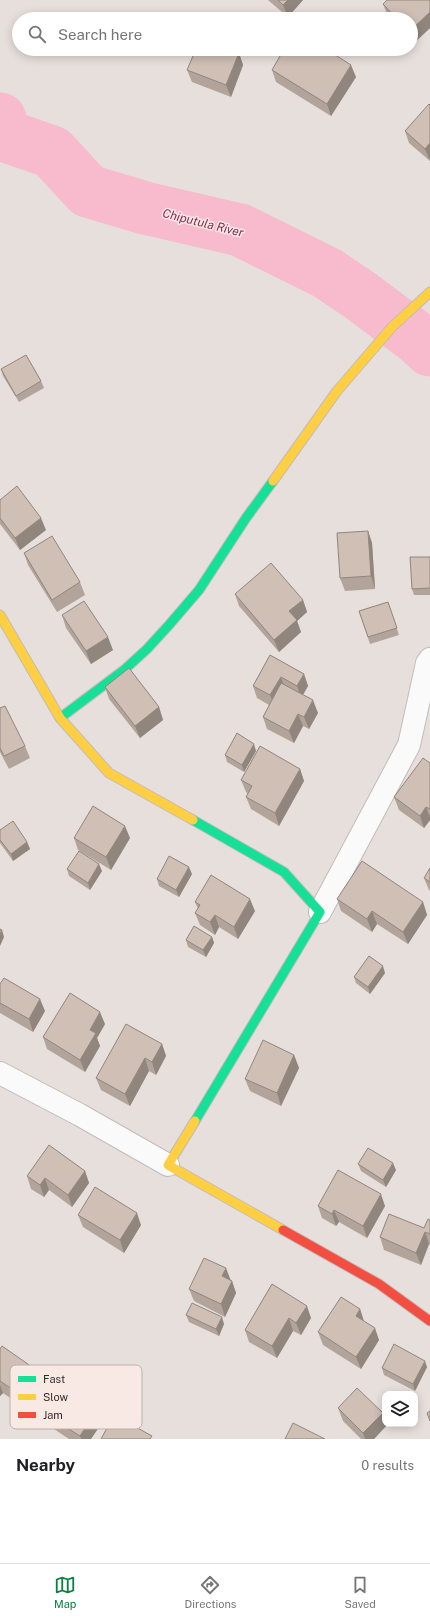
<!DOCTYPE html>
<html lang="en">
<head>
<meta charset="utf-8">
<style>
	:root { --surface:#fff; --page:#f2f2f2; --text:#202124; --muted:#757577; --line:#e0e0e0; --accent:#0b8043 }
	body { margin:0; font-family:"Public Sans",sans-serif; background:var(--page); color:var(--text) }
	.controls { position:absolute; right:12px; bottom:12px; display:grid; overflow:hidden; border-radius:8px; box-shadow:0 2px 10px #0003 }
	.controls button { width:36px; height:36px; display:grid; place-items:center; padding:0; border:0; border-bottom:1px solid var(--line); background:var(--surface); color:var(--text); font:20px sans-serif }
	.list { margin:0; padding:0; list-style:none }
	h2 { display:flex; justify-content:space-between; align-items:center; height:52px; margin:0; padding:0 16px; font-size:17px }
	h2 small { font-size:13px; font-weight:400; color:var(--muted) }
	.icon { flex:none; width:22px; height:22px; fill:none; stroke:currentColor; stroke-width:2; stroke-linecap:round; stroke-linejoin:round }
	.map { position:relative; flex:none; width:430px; height:1439px; overflow:hidden }
	.search { position:absolute; background:var(--surface); box-shadow:0 2px 10px #0003; left:12px; right:12px; top:12px; height:44px; display:flex; align-items:center; gap:10px; box-sizing:border-box; padding:0 14px; border-radius:22px; color:var(--muted); font-size:15px }
	.sheet { height:124px; background:var(--surface) }
	nav { display:flex; justify-content:space-around; align-items:center; box-sizing:border-box; height:56px; border-top:1px solid var(--line); background:var(--surface); font-size:11px; color:var(--muted) }
	nav a { display:grid; justify-items:center; gap:2px }
	nav .on { color:var(--accent) }
	.map>svg:first-child { display:block }
	.lines { fill:none; stroke-linecap:round; stroke-linejoin:round }
	.river { stroke:#f7bbcd; stroke-width:53 }
	.street-casing { stroke:#c2bcba; stroke-width:24 }
	.fast-casing { stroke:#c2bcba; stroke-width:11 }
	.slow-casing { stroke:#c2bcba; stroke-width:11 }
	.jam-casing { stroke:#c2bcba; stroke-width:11 }
	.street { stroke:#fbfafa; stroke-width:22 }
	.fast { stroke:#16e098; stroke-width:9 }
	.slow { stroke:#ffcf43; stroke-width:9 }
	.jam { stroke:#f24e42; stroke-width:9 }
	.wall { fill:#b2a49b }
	.shaded-wall { fill:#91867e }
	.building { fill:#cfbfb4; stroke:#91867e }
	.labels { text-anchor:middle; stroke-width:3; stroke-linejoin:round; paint-order:stroke }
	.water-label { font-size:12px; font-style:italic; fill:#872a51; stroke:#f9e9e4 }
	.key { fill:#f9e9e4; stroke:#bdb0ac; stroke-width:1 }
	.key-label { font-size:11px; fill:#322c2a }
</style>
</head>
<body>
<div class="map">
<svg width="430" height="1439" viewBox="0 0 430 1439">
	<rect width="100%" height="100%" fill="#e7dfdc"/>
	<g class="lines">
		<path class="river" d="M0 119 6 136 52 152 88 191 145 208 240 230 327 273 361 296 417 338 430 350"/>
		<g class="street-casing">
			<path id="street" d="M320 912 409 745 427 663 430 659
				M0 1073 80 1115 168 1165"/>
		</g>
		<g class="fast-casing">
			<path id="fast" d="M60 718 124 670 147 649 169 625 199 590 246 518 273 481
				M193 820 284 872 320 912 195 1121"/>
		</g>
		<g class="slow-casing">
			<path id="slow" d="M273 481 337 391 392 327 430 292
				M0 615 60 718 109 773 193 820
				M195 1121 168 1165 283 1230"/>
		</g>
		<g class="jam-casing">
			<path id="jam" d="M283 1230 379 1284 430 1321"/>
		</g>
		<use href="#street" class="street"/>
		<use href="#fast" class="fast"/>
		<use href="#slow" class="slow"/>
		<use href="#jam" class="jam"/>
	</g>
	<path class="wall" d="M268 0H303L288 17Z
		M430 0V28L413 44 411 42V19H390L388 16 383 4Z
		M239 53 243 65 231 97 192 82 187 70Z
		M272 70 356 77 331 116 276 82Z
		M430 105V161L409 143 405 131Z
		M1 369 41 381 44 388 19 402 3 376Z
		M0 500 46 530 20 550 0 524Z
		M368 531 372 543 375 589 345 591 340 578Z
		M24 553 80 582 85 595 57 612 28 565Z
		M430 557V595H414L412 589Z
		M235 594 303 600 307 612 297 621 301 632 279 652 239 606Z
		M388 602 399 635 370 644 359 611Z
		M62 615 113 650 91 664 66 628Z
		M270 655 304 674 308 686 303 695 318 713 309 729 303 726 294 743 267 729 263 717 269 705 257 698 253 686Z
		M105 687 159 707 163 720 140 738 109 699Z
		M0 708 25 746 30 758 9 769 0 752Z
		M256 751 244 772 227 762 225 755Z
		M430 763V820L424 828 399 810 394 797Z
		M300 769 304 781 279 826 251 809 246 797 248 794 246 792 241 780Z
		M0 830 27 842 30 849 13 861 0 843Z
		M74 838H130L111 870 78 850Z
		M430 868V891L429 890 424 878Z
		M67 869 102 871 90 890 69 876Z
		M192 874 179 897 159 886 157 879Z
		M337 899 423 902 427 915 408 944 377 924 372 932 341 911Z
		M195 902 255 911 238 939 219 927 215 935 200 925 195 913 198 909Z
		M212 937 214 943 206 957 188 947 186 940Z
		M385 973 370 994 356 983 354 977Z
		M0 984 45 1011 33 1032 0 1013Z
		M105 1024 97 1038 100 1046 85 1072 47 1049 43 1037Z
		M162 1044 166 1056 156 1075 149 1071 130 1106 101 1090 96 1078Z
		M294 1055 299 1068 281 1106 250 1091 245 1079Z
		M358 1164 396 1170 386 1187 361 1171Z
		M85 1171 89 1183 72 1207 49 1190 44 1197 31 1189 27 1176Z
		M318 1206H385L367 1238 339 1222 336 1226 322 1218Z
		M78 1215 141 1225 124 1253 83 1227Z
		M430 1220V1245L429 1244 421 1265 384 1250 380 1237 424 1228Z
		M230 1280 232 1281 236 1293 225 1317 194 1301 189 1289Z
		M272 1284 311 1318 301 1335 293 1331 277 1358 249 1342 245 1330Z
		M360 1309 364 1321 379 1340 361 1369 323 1345 318 1332Z
		M186 1315 224 1324 219 1336 189 1322Z
		M0 1349 40 1381 22 1406 3 1393 0 1396Z
		M427 1367 415 1391 384 1375 382 1368Z
		M338 1408 385 1424H387V1425L374 1439H361L343 1421Z
		M43 1413 103 1421 91 1439H69L48 1425Z"/>
	<path class="shaded-wall" d="M288 0H303L288 17 283 5Z
		M430 12V28L413 44 411 38V30Z
		M239 53 243 65 231 97 226 85Z
		M351 65 356 77 331 116 327 104Z
		M430 143V161L425 149Z
		M41 518 46 530 20 550 15 538Z
		M368 531 372 543 375 589 371 576Z
		M303 600 307 612 297 621 301 632 279 652 274 640 289 611Z
		M108 637 113 650 91 664 86 651Z
		M304 674 308 686 301 698 297 686Z
		M281 677 285 689 275 708 270 695Z
		M313 700 318 713 309 729 304 717Z
		M159 707 163 720 140 738 135 726Z
		M298 714 303 726 294 743 289 731Z
		M254 744 256 751 244 772 242 765Z
		M300 769 304 781 279 826 275 813Z
		M426 807 430 817V820L424 828 420 816Z
		M125 826 130 838 111 870 106 857Z
		M27 842 30 849 13 861 11 854Z
		M99 864 102 871 90 890 88 883Z
		M189 867 192 874 179 897 176 890Z
		M250 899 255 911 238 939 234 927Z
		M423 902 427 915 408 944 403 932Z
		M372 911 377 924 372 932 367 919Z
		M215 915 219 927 215 935 210 922Z
		M2 930 4 937 0 946V934Z
		M212 937 214 943 206 957 203 950Z
		M383 966 385 973 370 994 368 987Z
		M40 999 45 1011 33 1032 29 1019Z
		M100 1012 105 1024 97 1038 100 1046 85 1072 80 1060 90 1030Z
		M162 1044 166 1056 156 1075 152 1062Z
		M294 1055 299 1068 281 1106 277 1093Z
		M145 1058 149 1071 130 1106 125 1094Z
		M393 1163 396 1170 386 1187 383 1180Z
		M85 1171 89 1183 72 1207 68 1195Z
		M45 1178 49 1190 44 1197 40 1185Z
		M381 1194 385 1206 367 1238 363 1226Z
		M334 1210 339 1222 336 1226 332 1214Z
		M137 1213 141 1225 124 1253 120 1240Z
		M425 1232 429 1244 421 1265 416 1253Z
		M226 1268 231 1281 222 1276Z
		M232 1281 236 1293 225 1317 221 1304Z
		M307 1306 311 1318 301 1335 296 1323Z
		M360 1309 364 1322 356 1316Z
		M222 1317 224 1324 219 1336 216 1329Z
		M289 1318 293 1331 277 1358 272 1346Z
		M375 1328 379 1340 361 1369 356 1357Z
		M425 1361 427 1367 415 1391 413 1384Z
		M35 1369 40 1381 22 1406 18 1393Z
		M0 1385 3 1393 0 1396Z
		M98 1408 103 1421 91 1439H81L80 1436Z
		M383 1413 385 1419V1424H387V1425L374 1439H365L363 1433Z"/>
	<path class="building" d="M278 0H288L283 5Z
		M387 0H430V12L411 30V19H397L383 4Z
		M196 49H229L239 53 226 85 187 70Z
		M284 49H326L351 65 327 104 272 70Z
		M429 104 430 105V143L425 149 405 131Z
		M26 355 41 381 16 396 1 369Z
		M17 486 41 518 15 538 0 518V500Z
		M368 531 371 576 340 578 337 533Z
		M52 536 80 582 52 600 24 553Z
		M410 557H430V588L412 589Z
		M271 563 303 600 289 611 297 620 274 640 235 594Z
		M84 601 108 637 86 651 62 615Z
		M388 602 397 628 368 637 359 611Z
		M270 655 304 674 297 686 281 677 270 695 253 686Z
		M129 668 159 707 135 726 105 687Z
		M281 683 313 700 304 717 298 714 289 731 263 717Z
		M5 706 25 746 4 756 0 748V708Z
		M237 733 254 744 242 765 225 755Z
		M260 746 300 769 275 813 246 797 252 786 241 780Z
		M423 758 430 763V809L426 807 420 816 394 797Z
		M93 806 125 826 106 857 74 838Z
		M13 821 27 842 11 854 0 840V830Z
		M79 851 99 864 88 883 67 869Z
		M169 856 189 867 176 890 157 879Z
		M362 861 423 902 403 932 372 911 367 919 337 899Z
		M430 868V882L424 878Z
		M211 875 250 899 234 927 215 915 210 922 195 913 200 905 195 902Z
		M194 926 212 937 203 950 186 940Z
		M0 929 2 930 0 934Z
		M369 956 383 966 368 987 354 977Z
		M4 978 40 999 29 1019 0 1003V984Z
		M70 993 100 1012 90 1030 96 1033 80 1060 43 1037Z
		M126 1024 162 1044 152 1062 145 1058 125 1094 96 1078Z
		M263 1040 294 1055 277 1093 245 1079Z
		M49 1145 85 1171 68 1195 45 1178 40 1185 27 1176Z
		M368 1148 393 1163 383 1180 358 1164Z
		M338 1170 381 1194 363 1226 334 1210 332 1214 318 1206Z
		M95 1187 137 1213 120 1240 78 1215Z
		M389 1214 424 1228 428 1219 430 1220V1234L425 1232 416 1253 380 1237Z
		M204 1258 226 1268 222 1276 232 1281 221 1304 189 1289Z
		M272 1284 307 1306 296 1323 289 1318 272 1346 245 1330Z
		M341 1297 360 1309 356 1316 375 1328 356 1357 318 1332Z
		M192 1303 222 1317 216 1329 186 1315Z
		M394 1344 425 1361 413 1384 382 1368Z
		M2 1346 35 1369 18 1393 0 1381V1349Z
		M61 1384 98 1408 80 1436 43 1413Z
		M357 1388 383 1413 363 1433 338 1408Z
		M430 1411V1421L427 1413Z
		M114 1415 152 1436 150 1439H101Z
		M293 1423 325 1439H285Z"/>
	<g class="labels">
		<g class="water-label">
			<text transform="translate(203 223) rotate(14)" y="4">Chiputula River</text>
		</g>
	</g>
	<rect x="10" y="1365" width="132" height="64" rx="6" class="key"/>
	<rect x="18" y="1376" width="18" height="6" fill="#16e098"/>
	<rect x="18" y="1394" width="18" height="6" fill="#ffcf43"/>
	<rect x="18" y="1412" width="18" height="6" fill="#f24e42"/>
	<g class="key-label">
		<text x="43" y="1383">Fast</text>
		<text x="43" y="1401">Slow</text>
		<text x="43" y="1419">Jam</text>
	</g>
</svg>
<div class="controls">
<button><svg class="icon" aria-label="layers" viewBox="0 0 24 24"><path d="M12 4l9 5-9 5-9-5zM3 14l9 5 9-5"/></svg></button>
</div>
<div class="search"><svg class="icon" aria-label="search" viewBox="0 0 24 24"><circle cx="10" cy="10" r="6"/><path d="M15 15l6 6"/></svg>Search here</div>
</div>
<section class="sheet">
<h2>Nearby<small>0 results</small></h2>
<ul class="list">
</ul>
</section>
<nav>
<a class="on"><svg class="icon" aria-label="map" viewBox="0 0 24 24"><path d="M3 6l6-2 6 2 6-2v14l-6 2-6-2-6 2zM9 4v14M15 6v14"/></svg>Map</a>
<a><svg class="icon" aria-label="directions" viewBox="0 0 24 24"><path d="M12 3l9 9-9 9-9-9zM9 14v-3h6M13 9l2 2-2 2"/></svg>Directions</a>
<a><svg class="icon" aria-label="saved" viewBox="0 0 24 24"><path d="M7 4h10v16l-5-4-5 4z"/></svg>Saved</a>
</nav>
</body>
</html>
